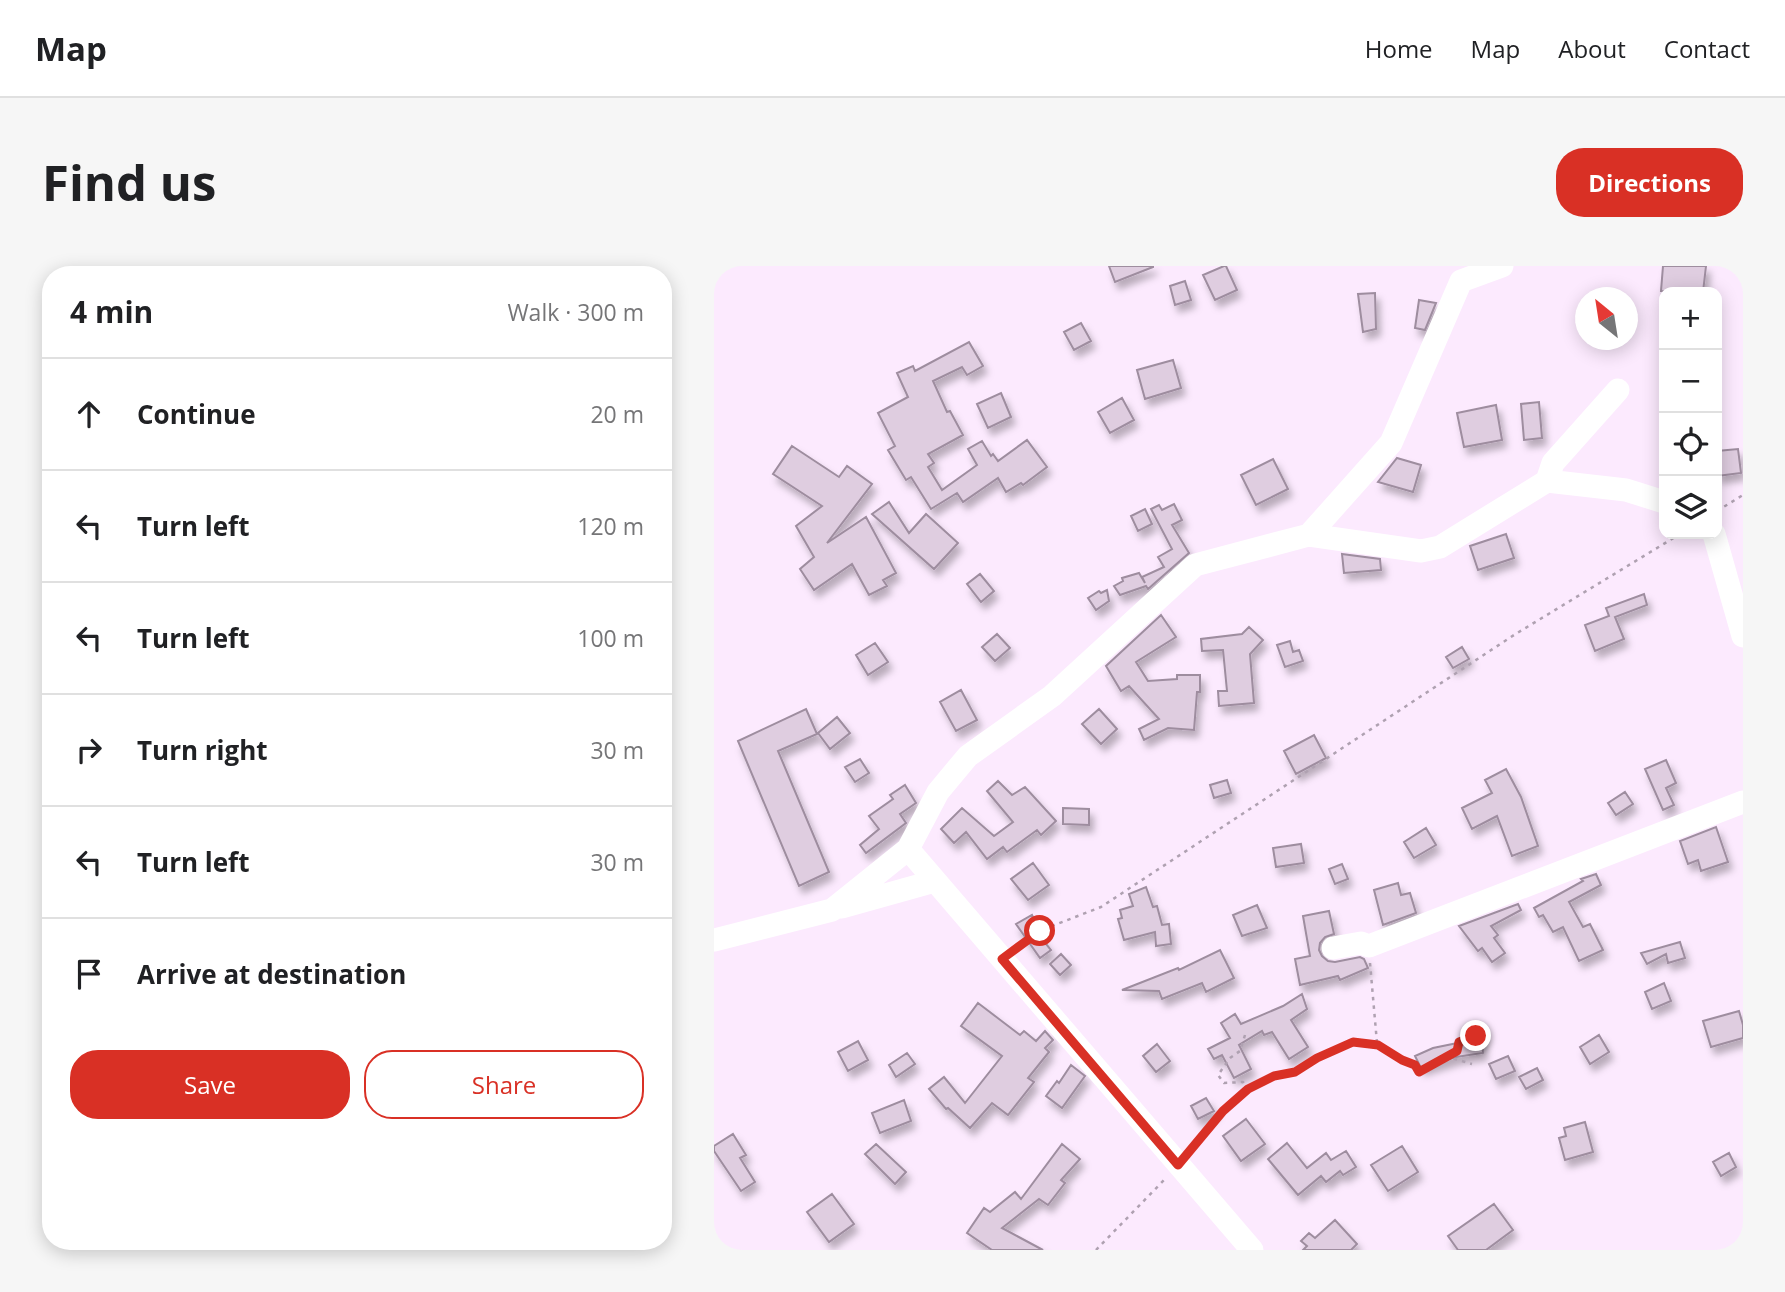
<!DOCTYPE html>
<html lang="en">
<head>
<meta charset="utf-8">
<style>
	:root { --surface:#fff; --page:#f6f6f6; --text:#202124; --muted:#757577; --line:#e0e0e0; --accent:#d93025 }
	body { margin:0; font-family:"Open Sans",sans-serif; background:var(--page); color:var(--text) }
	.controls { position:absolute; right:21px; top:21px; display:grid; overflow:hidden; border-radius:14px; box-shadow:0 4px 18px #0003 }
	.controls button { width:63px; height:63px; display:grid; place-items:center; padding:0; border:0; border-bottom:2px solid var(--line); background:var(--surface); color:var(--text); font:35px sans-serif }
	.compass { position:absolute; left:861px; top:21px; width:63px; height:63px; border-radius:50%; background:var(--surface); box-shadow:0 4px 18px #0003; rotate:330deg }
	.stop { position:absolute; width:21px; height:21px; margin:-16px; border:5px solid #d93025; border-radius:50%; background:#fff }
	.stop.end { background:#d93025; border-color:#fff; box-shadow:0 2px 7px #0008 }
	.list { margin:0; padding:0; list-style:none }
	h2 { display:flex; justify-content:space-between; align-items:center; height:91px; margin:0; padding:0 28px; font-size:30px }
	h2 small { font-size:23px; font-weight:400; color:var(--muted) }
	.list li { display:grid; grid-template-columns:46px 1fr auto; gap:21px; align-items:center; box-sizing:border-box; height:112px; padding:0 28px; border-top:2px solid var(--line) }
	.list b { display:block; font-size:26px; white-space:nowrap }
	.list em { font-size:23px; font-style:normal; color:var(--muted) }
	.actions { display:flex; gap:14px; padding:21px 28px }
	.actions a { flex:1; padding:16px 0; border:2px solid var(--accent); border-radius:28px; text-align:center; font-size:24px; color:var(--accent) }
	.actions .main { background:var(--accent); color:#fff }
	.icon { flex:none; width:38px; height:38px; fill:none; stroke:currentColor; stroke-width:2; stroke-linecap:round; stroke-linejoin:round }
	.map { position:relative; flex:none; width:1029px; height:984px; overflow:hidden; border-radius:28px }
	header { display:flex; align-items:center; gap:42px; box-sizing:border-box; height:98px; padding:0 35px; background:var(--surface); border-bottom:2px solid var(--line) }
	header strong { font-size:33px }
	nav { display:flex; gap:38px; margin-inline-start:auto; font-size:24px }
	.intro { display:flex; align-items:center; justify-content:space-between; box-sizing:border-box; height:168px; padding:0 42px }
	h1 { margin:0; font-size:49px }
	.button { padding:18px 32px; border-radius:28px; background:var(--accent); color:#fff; font-size:24px; font-weight:700 }
	main { display:flex; gap:42px; padding:0 42px }
	aside { flex:1; background:var(--surface); border-radius:28px; box-shadow:0 4px 18px #0003 }
	.map>svg:first-child { display:block }
	.building { fill:#dfcde0; stroke:#9e8d9f; stroke-width:2; filter:url(#shadow) }
	.lines { fill:none; stroke-linecap:round; stroke-linejoin:round }
	.path { stroke:#afa1b1; stroke-width:2.5; stroke-dasharray:3.5 5; stroke-linecap:butt }
	.minor { stroke:#fff; stroke-width:23 }
	.route { stroke:#d93025; stroke-width:9 }
</style>
</head>
<body>
<header>
<strong>Map</strong>
<nav><a>Home</a><a>Map</a><a>About</a><a>Contact</a></nav>
</header>
<div class="intro"><h1>Find us</h1><a class="button">Directions</a></div>
<main>
<aside>
<h2>4 min<small>Walk · 300 m</small></h2>
<ul class="list">
<li><svg class="icon" aria-label="ahead" viewBox="0 0 24 24"><path d="M12 20V5M6 11l6-6 6 6"/></svg><div><b>Continue</b></div><em>20 m</em></li>
<li><svg class="icon" aria-label="left" viewBox="0 0 24 24"><path d="M17 20v-9H6M10 6l-5 5 5 5"/></svg><div><b>Turn left</b></div><em>120 m</em></li>
<li><svg class="icon" aria-label="left" viewBox="0 0 24 24"><path d="M17 20v-9H6M10 6l-5 5 5 5"/></svg><div><b>Turn left</b></div><em>100 m</em></li>
<li><svg class="icon" aria-label="right" viewBox="0 0 24 24"><path d="M7 20v-9h11M14 6l5 5-5 5"/></svg><div><b>Turn right</b></div><em>30 m</em></li>
<li><svg class="icon" aria-label="left" viewBox="0 0 24 24"><path d="M17 20v-9H6M10 6l-5 5 5 5"/></svg><div><b>Turn left</b></div><em>30 m</em></li>
<li><svg class="icon" aria-label="arrive" viewBox="0 0 24 24"><path d="M6 21V4h12l-3 4 3 4H6"/></svg><div><b>Arrive at destination</b></div></li>
</ul>
<div class="actions"><a class="main">Save</a><a>Share</a></div>
</aside>
<div class="map">
<svg width="1029" height="984" viewBox="0 0 1029 984">
	<defs>
		<filter id="shadow"><feDropShadow dx="4" dy="7" stdDeviation="3.5" flood-color="#0004"/></filter>
	</defs>
	<rect width="100%" height="100%" fill="#fceafe"/>
	<path class="building" d="M395 0H439V1L401 16Z
		M510 0H512L523 24 501 34 489 9Z
		M949 0H992L989 26 947 25Z
		M471 15 477 34 461 39 456 20Z
		M661 27 662 63 649 66 644 28Z
		M705 34 722 37 711 64 701 62Z
		M367 57 377 75 360 84 350 66Z
		M255 76 269 100 253 109 248 101 219 115 233 146 236 145 249 169 214 188 220 197 214 201 228 224 263 199 254 183 268 175 277 190 279 188 284 195 313 174 333 201 309 219 307 217 292 226 284 212 249 236 243 227 217 243 197 211 192 214 174 184 181 180 164 147 194 131 183 107 199 100 201 105Z
		M459 94 467 122 431 133 423 104Z
		M287 127 297 151 274 162 263 138Z
		M408 132 420 154 396 167 384 146Z
		M825 136 828 172 810 174 807 138Z
		M782 139 788 174 750 181 743 147Z
		M78 180 125 211 133 200 158 218 113 277 152 251 182 307 169 314 173 320 155 329 138 298 100 324 86 303 100 291 82 260 108 240 59 208Z
		M1024 183 1027 207 1003 210V185Z
		M683 192 707 199 699 226 664 216Z
		M559 193 574 223 542 239 527 209Z
		M175 236 195 267 212 248 244 277 220 303 158 248Z
		M460 238 468 254 458 259 475 287 434 323 432 320 406 329 400 320 409 315 408 312 425 307 431 317 428 311 450 301 444 291 458 283 437 243 445 239 448 244Z
		M431 243 438 258 424 265 417 250Z
		M792 268 800 292 764 304 756 280Z
		M628 288 666 293 667 304 630 307Z
		M266 308 280 325 267 336 253 318Z
		M393 324 395 335 382 344 374 332 385 325 387 327Z
		M930 328 933 339 901 351 910 373 881 385 871 359 895 350 892 342Z
		M447 349 462 371 422 396 434 415 463 413V409H486V426H483L480 464 454 462 430 474 425 463 445 453 415 420 407 425 392 400Z
		M535 361 549 374 536 388 540 437 505 440 504 425H513L509 384 488 385 487 373 528 368Z
		M283 368 296 382 281 395 268 381Z
		M576 375 579 386 585 384 589 395 571 401 563 379Z
		M161 377 174 396 154 409 142 389Z
		M748 381 755 393 739 402 732 391Z
		M247 424 263 454 242 465 226 436Z
		M92 443 103 468 64 485 115 606 85 620 24 475Z
		M385 443 403 463 387 478 368 458Z
		M123 451 136 467 116 483 104 467Z
		M600 469 612 492 582 508 570 485Z
		M146 493 155 507 141 516 131 501Z
		M952 494 962 517 952 522 960 539 949 544 931 503Z
		M792 503 807 531 824 580 798 590 783 550 758 563 748 542 778 527 771 514Z
		M513 514 517 527 500 532 496 519Z
		M284 515 298 529 311 521 342 555 327 569 323 564 293 586 289 581 273 593 252 566 240 577 227 563 248 542 280 570 299 556 273 525Z
		M191 519 202 537 186 548 192 557 152 587 146 579 165 563 155 550 179 533 176 529Z
		M911 526 919 538 902 549 894 537Z
		M349 542 375 543V559L349 558Z
		M1002 561 1014 596 987 605 984 594 974 598 966 575Z
		M712 562 722 579 700 592 690 576Z
		M587 578 590 597 562 601 559 582Z
		M319 597 335 619 314 634 297 613Z
		M628 598 634 613 621 618 615 603Z
		M882 608 887 619 855 636 869 661 876 658 889 684 865 695 849 661 839 666 829 649 825 651 820 642 869 615 867 613Z
		M684 617 687 629 696 627 702 647 669 659 660 624Z
		M432 621 439 641 443 640 448 659 455 658 457 678 442 680 441 666 410 674 404 653 408 652 406 644 419 640 415 628Z
		M804 638 807 644 777 660 784 669 780 672 791 687 778 696 768 682 764 685 745 660Z
		M543 639 553 662 528 670 519 649Z
		M615 645 620 668 611 671 606 677 605 684 608 690 614 695 621 696 646 691 650 693 654 702 626 714 624 710 586 719 581 693 596 690 589 650Z
		M318 649 324 661 320 663 337 684 326 692 302 658Z
		M966 676 971 692 954 697 952 688 933 698 927 687Z
		M506 684 520 712 492 726 488 717 448 733 445 725 408 724 464 702 465 704Z
		M347 688 357 699 346 709 336 698Z
		M950 717 957 735 938 743 931 726Z
		M588 728 593 743 577 754 594 781 575 793 558 766 550 769 548 765 525 779 537 803 520 812 508 789 500 793 494 783 516 772 507 757 521 748 527 758 569 740Z
		M264 737 306 769 310 765 322 775 331 765 339 774 331 782 335 786 314 812 320 816 294 849 278 837 256 862 234 842 232 843 215 823 230 811 251 837 288 790 247 760Z
		M1025 745 1029 759V772L997 781 989 755Z
		M885 769 895 786 876 798 866 781Z
		M768 772 769 787 742 791 707 802 701 790 719 782Z
		M144 775 154 794 134 805 124 786Z
		M443 778 456 795 442 806 429 790Z
		M193 787 201 798 182 811 175 799Z
		M794 790 801 805 782 813 775 798Z
		M357 799 371 810 348 842 332 830 343 815 345 817Z
		M823 802 829 814 812 823 805 811Z
		M492 832 500 845 484 853 477 840Z
		M190 834 197 855 166 867 158 847Z
		M532 853 551 878 527 895 509 870Z
		M871 856 879 886 851 894 845 872 852 870 850 862Z
		M19 868 32 889 26 892 41 916 27 925 0 885V880Z
		M573 877 593 902 612 887 617 894 632 885 642 901 629 909 626 905 612 916 607 910 584 929 554 893Z
		M162 878 192 906 181 918 151 888Z
		M348 878 366 893 347 914 351 917 334 939 325 933 288 962 329 984H278L253 967 270 942 276 946 301 926 307 933Z
		M688 880 704 906 674 925 657 899Z
		M1015 887 1022 901 1007 910 999 896Z
		M118 928 140 958 115 976 93 946Z
		M780 938 799 964 772 984H744L734 970Z
		M621 954 643 978 637 984H589L593 980 587 975 595 967 601 972Z"/>
	<g class="lines">
		<path class="path" d="M1003 245 1029 229
			M302 683 325 665 387 641 800 369 966 268
			M656 697 663 777
			M531 769 526 785 516 792 504 809 510 817 529 816 534 823
			M734 791 743 785 745 776 762 770
			M476 885C500 856 522 825 559 810 567 807 576 808 584 804 599 796 626 776 642 776 668 777 678 792 701 799L705 806 734 791 758 798
			M382 984 453 911"/>
		<path class="minor" d="M833 215 839 197 904 124
			M1000 268 1029 370
			M595 269 677 177 747 15 788 0
			M194 583 538 984
			M128 641 221 615
			M0 674 118 644 194 583 224 526 254 490 338 430 481 299 595 269 707 285 726 281 833 215 912 224 950 236
			M619 682 647 677 655 680 1029 536"/>
	</g>
	<g class="lines">
		<path class="route" d="M326 665 288 693 464 899 509 845 534 823 560 810 581 806 603 792 639 776 664 779 688 794 701 799 705 806 743 785 745 776 762 770"/>
	</g>
</svg>
<div class="controls">
<button>+</button>
<button>−</button>
<button><svg class="icon" aria-label="locate" viewBox="0 0 24 24"><circle cx="12" cy="12" r="6"/><path d="M12 2v4M12 18v4M2 12h4M18 12h4"/></svg></button>
<button><svg class="icon" aria-label="layers" viewBox="0 0 24 24"><path d="M12 4l9 5-9 5-9-5zM3 14l9 5 9-5"/></svg></button>
</div>
<svg class="compass" viewBox="-18 -18 36 36"><path d="M0-13l5 13h-10z" fill="#e53935"/><path d="M0 13l5-13h-10z" fill="#757577"/></svg>
<div class="stop" style="left:326px;top:665px"></div>
<div class="stop end" style="left:762px;top:770px"></div>
</div>
</main>
</body>
</html>
